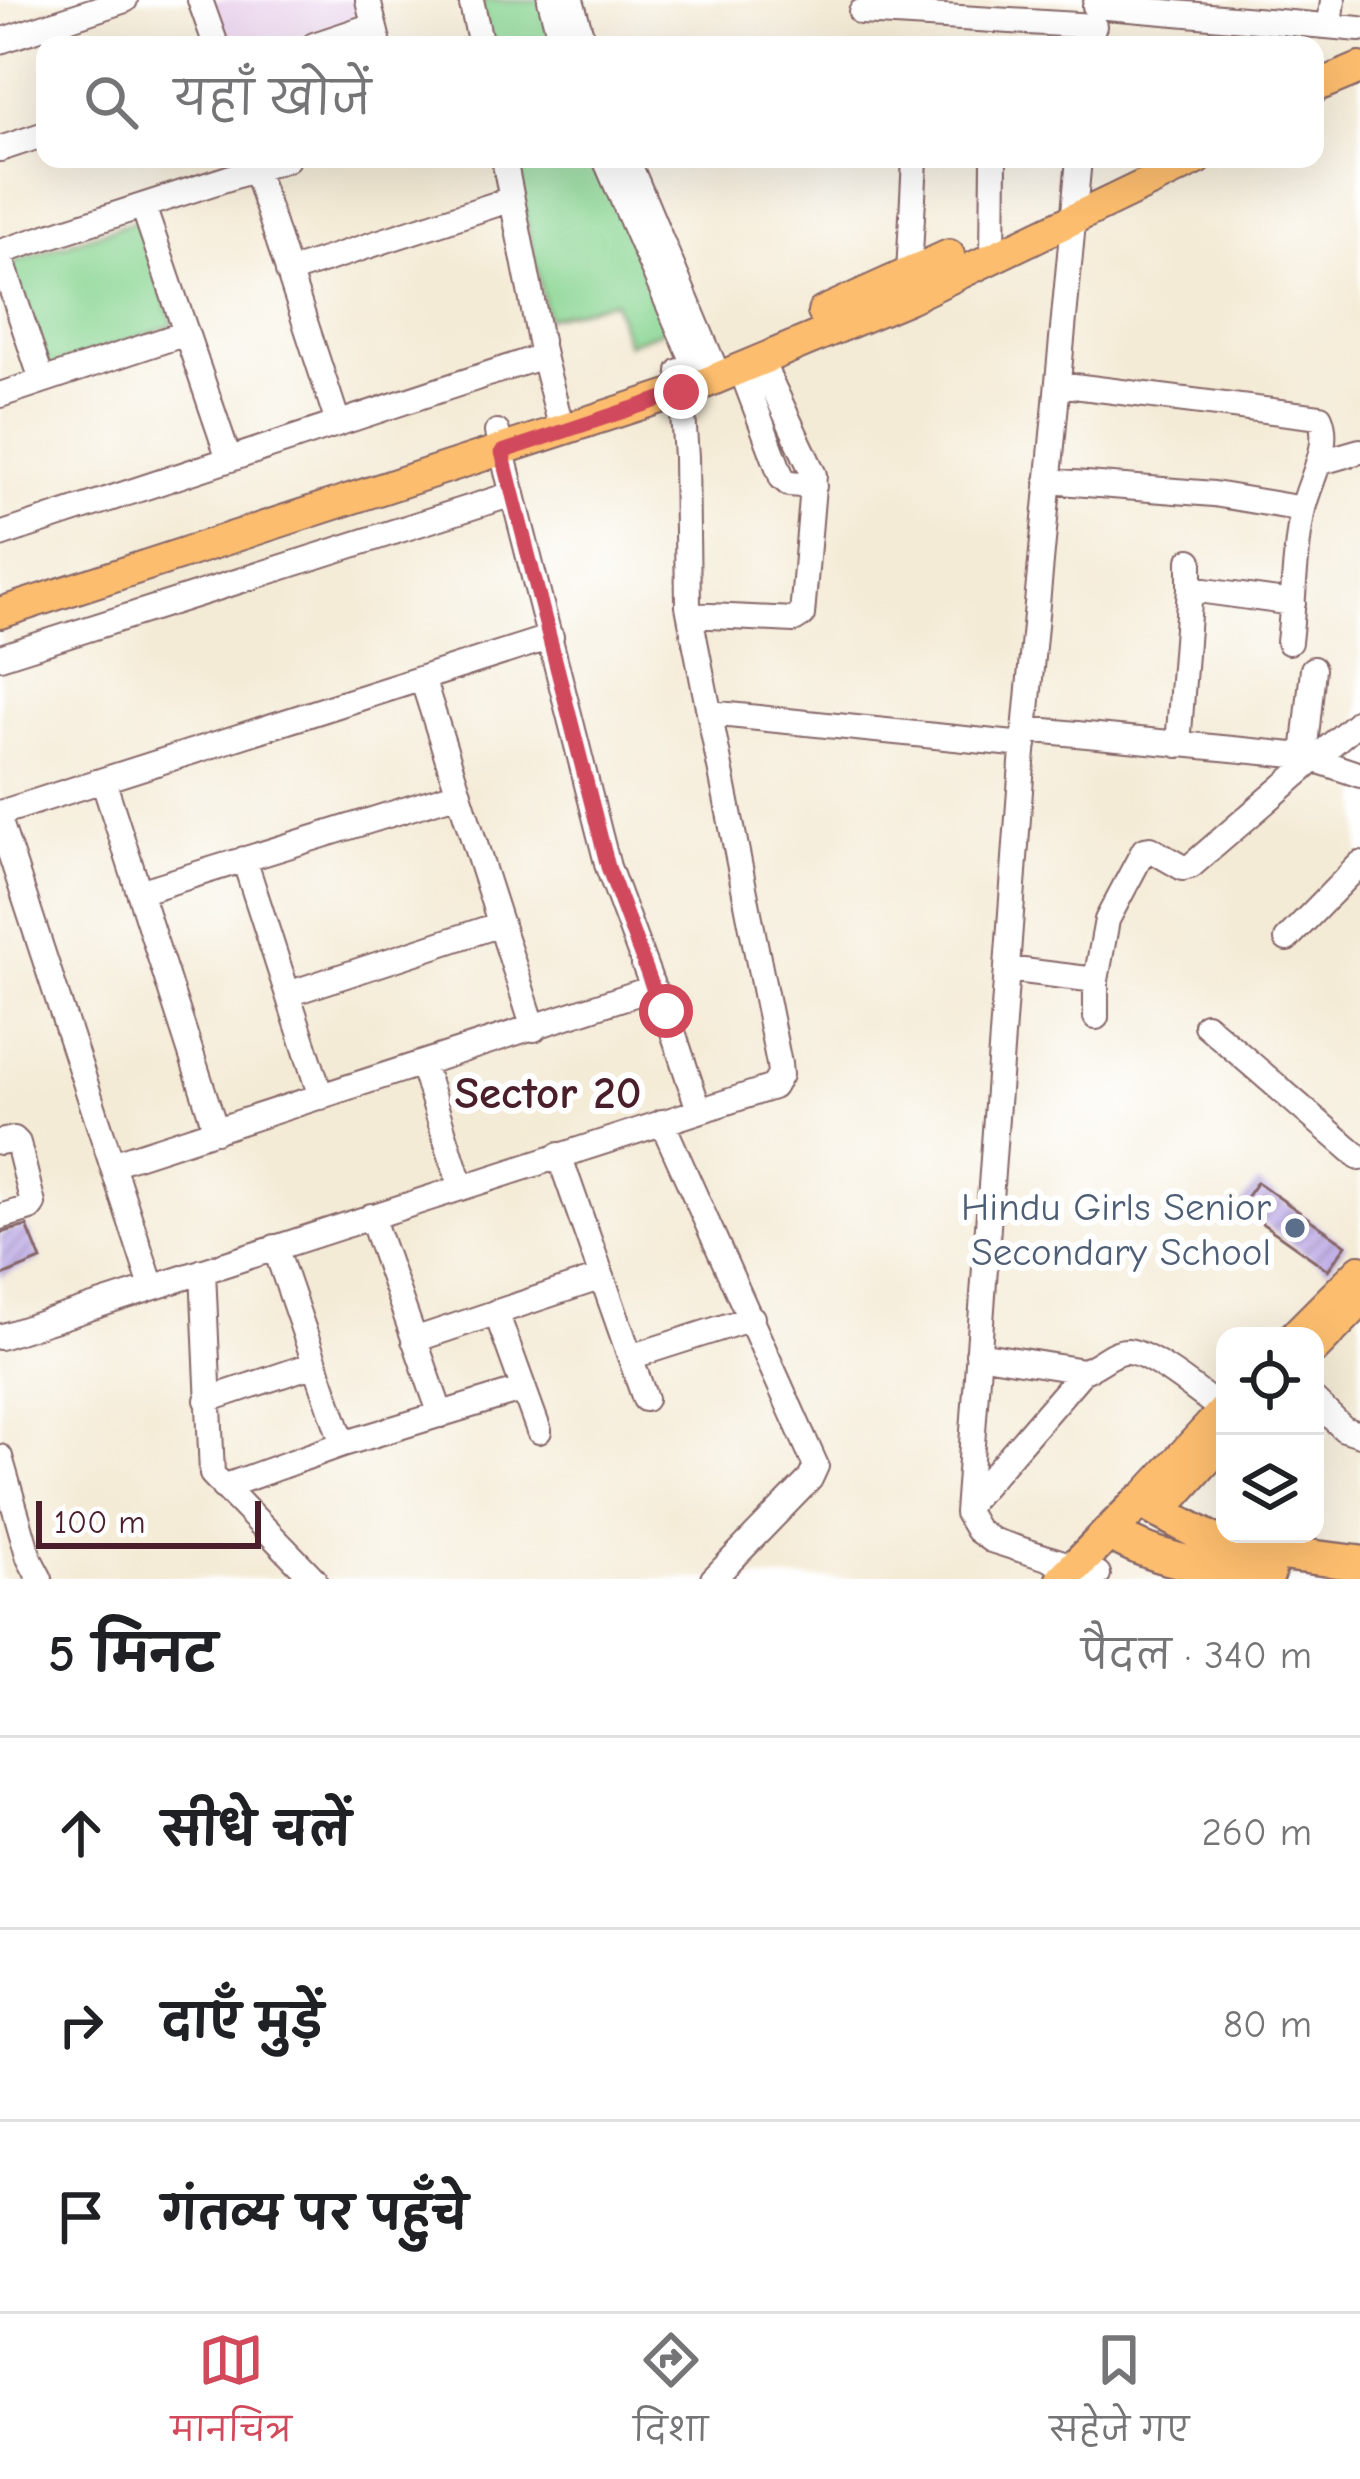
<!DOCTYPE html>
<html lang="hi">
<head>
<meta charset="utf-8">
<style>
	:root { --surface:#fff; --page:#f6f6f6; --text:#202124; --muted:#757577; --line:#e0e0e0; --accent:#d1495b }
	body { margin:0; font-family:"Comic Neue","Playpen Sans Deva",sans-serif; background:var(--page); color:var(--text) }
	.controls { position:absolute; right:36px; bottom:36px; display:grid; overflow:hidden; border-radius:24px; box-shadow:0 12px 48px #0002 }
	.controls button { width:108px; height:108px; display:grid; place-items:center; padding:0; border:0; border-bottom:3px solid var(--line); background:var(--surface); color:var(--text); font:60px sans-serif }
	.scale { position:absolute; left:36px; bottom:30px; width:225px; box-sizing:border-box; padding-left:12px; border:6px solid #4a1f2b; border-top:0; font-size:33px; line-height:42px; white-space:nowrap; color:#4a1f2b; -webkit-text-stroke:9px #fff; paint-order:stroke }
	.stop { position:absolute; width:36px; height:36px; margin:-27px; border:9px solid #d1495b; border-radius:50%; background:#fff }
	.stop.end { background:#d1495b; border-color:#fff; box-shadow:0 3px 12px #0008 }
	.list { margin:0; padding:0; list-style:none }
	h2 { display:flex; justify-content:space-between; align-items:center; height:156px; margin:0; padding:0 48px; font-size:51px }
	h2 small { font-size:39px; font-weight:400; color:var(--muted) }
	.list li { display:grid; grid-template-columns:78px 1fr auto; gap:36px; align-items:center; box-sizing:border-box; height:192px; padding:0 48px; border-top:3px solid var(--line) }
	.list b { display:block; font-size:45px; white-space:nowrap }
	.list em { font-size:39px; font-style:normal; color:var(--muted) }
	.icon { flex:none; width:66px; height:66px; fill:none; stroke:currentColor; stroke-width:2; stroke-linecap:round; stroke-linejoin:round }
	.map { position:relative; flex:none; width:1360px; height:1579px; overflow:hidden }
	.search { position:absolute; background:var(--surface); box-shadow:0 12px 48px #0002; left:36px; right:36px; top:36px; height:132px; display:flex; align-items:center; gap:30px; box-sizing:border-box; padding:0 42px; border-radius:24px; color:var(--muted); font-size:45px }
	.sheet { height:732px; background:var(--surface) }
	nav { display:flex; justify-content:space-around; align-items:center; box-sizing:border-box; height:168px; border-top:3px solid var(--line); background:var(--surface); font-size:33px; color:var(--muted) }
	nav a { display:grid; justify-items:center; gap:6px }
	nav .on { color:var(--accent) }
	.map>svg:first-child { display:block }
	.built { fill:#ead1ec }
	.green { fill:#89d592; stroke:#6a7a5e; stroke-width:3 }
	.building { fill:url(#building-hatch) }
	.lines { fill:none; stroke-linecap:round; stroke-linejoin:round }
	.minor-casing { stroke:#866667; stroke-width:28 }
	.major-casing { stroke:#866667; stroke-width:34 }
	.highway-casing { stroke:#866667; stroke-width:38 }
	.minor { stroke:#fff; stroke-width:24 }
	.major { stroke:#fcbd6e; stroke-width:30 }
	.highway { stroke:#fcbd6e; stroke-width:33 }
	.route { stroke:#d1495b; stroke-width:15 }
	.service-dot { fill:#5c6f8a; stroke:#fff; stroke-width:4.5 }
	.labels { text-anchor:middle; stroke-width:12; stroke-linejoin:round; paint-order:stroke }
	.service-label { font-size:39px; fill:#4e5e75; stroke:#fff; text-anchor:end }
	.quarter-label { font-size:45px; font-weight:bold; fill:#4a1f2b; stroke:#fff }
</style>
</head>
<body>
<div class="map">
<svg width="1360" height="1579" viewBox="0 0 1360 1579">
	<defs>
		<pattern id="building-hatch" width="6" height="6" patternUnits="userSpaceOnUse" patternTransform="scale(3)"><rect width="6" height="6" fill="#bdabe6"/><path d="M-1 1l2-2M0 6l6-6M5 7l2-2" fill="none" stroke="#9c8bbb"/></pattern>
	</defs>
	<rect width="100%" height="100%" fill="#fff"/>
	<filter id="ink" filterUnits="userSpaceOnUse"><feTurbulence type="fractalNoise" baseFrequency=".00833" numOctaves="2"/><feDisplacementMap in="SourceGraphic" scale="24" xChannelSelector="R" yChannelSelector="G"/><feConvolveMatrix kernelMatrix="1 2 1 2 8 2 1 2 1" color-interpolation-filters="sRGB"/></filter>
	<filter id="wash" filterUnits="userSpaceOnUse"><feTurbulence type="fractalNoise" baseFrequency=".004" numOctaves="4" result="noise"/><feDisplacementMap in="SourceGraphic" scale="48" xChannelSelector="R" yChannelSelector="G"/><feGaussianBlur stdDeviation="2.7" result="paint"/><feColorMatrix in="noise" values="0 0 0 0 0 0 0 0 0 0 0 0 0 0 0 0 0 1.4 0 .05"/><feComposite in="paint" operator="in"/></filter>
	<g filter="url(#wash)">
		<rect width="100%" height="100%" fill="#f4ebd6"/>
		<path class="built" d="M212 0H357L361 17 276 45H227Z"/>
		<path class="green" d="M480 0H545L556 45H489Z
			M513 159H602L670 328 627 344 614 301 547 318Z
			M138 220 174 325 46 368 10 263Z"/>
		<g id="blocks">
			<path class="building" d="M1257 1182 1346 1245 1328 1270 1239 1207Z
				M27 1226 41 1260 0 1277V1233Z"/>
		</g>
	</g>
	<g filter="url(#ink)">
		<use href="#blocks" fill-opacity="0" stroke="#866667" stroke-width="3"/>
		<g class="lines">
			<g class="minor-casing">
				<path id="minor" d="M200 0 216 45
					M368 0 379 45
					M471 0 481 45
					M550 0 562 45
					M571 0 584 45
					M1095 6 1360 29
					M861 12 1094 26
					M1330 26 1333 0
					M0 41 125 0
					M314 45 374 25
					M0 149 45 134
					M504 159 543 356 562 430
					M605 159 703 384
					M627 159 719 378
					M1079 159 1022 763 967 1513 977 1530 991 1540 1098 1574
					M255 169 338 423
					M143 206 229 459
					M0 252 287 159
					M0 255 42 380
					M993 257 994 159
					M288 272 512 199
					M909 274 915 159
					M741 369 782 478 789 484 814 486
					M1058 384 1320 417C1332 446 1309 481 1303 509 1294 552 1294 599 1289 642
					M0 395 186 333
					M497 432 608 867 653 988 666 1011 699 1110
					M1318 463 1360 451
					M1048 481 1214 494 1303 509
					M0 535 543 356
					M1190 589 1293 603
					M690 615 794 620 802 615 814 475 761 361
					M0 657 513 494
					M422 678 534 1029
					M709 713 1024 745
					M1025 729 1304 756 1360 775
					M1178 745 1190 589V561
					M1304 756 1313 669
					M103 780 216 1131
					M0 813 551 637
					M0 822 152 1287
					M244 859 321 1097
					M139 892 459 793
					M1287 939 1360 864
					M1007 969 1096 980
					M288 994 501 924
					M1096 1017V980L1107 920 1144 850 1150 849 1183 868 1191 866 1360 720
					M1206 1025 1360 1158
					M422 1064 461 1187
					M662 1122 816 1466 810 1479 713 1579
					M0 1142 14 1139 18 1143 33 1204 30 1208 0 1217
					M559 1155 645 1399
					M112 1164 653 988
					M371 1216 441 1415
					M275 1247 343 1444
					M203 1271 212 1474 314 1579
					M496 1312 539 1431
					M0 1337 773 1087 780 1075 779 1064 688 606 686 457 680 371
					M414 1340 602 1277
					M978 1354 1083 1371C1098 1367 1112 1351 1126 1351 1147 1350 1205 1397 1223 1411
					M630 1357 752 1318
					M207 1400 315 1364
					M1315 1401 1344 1429 1360 1434
					M0 1457 29 1558 40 1579
					M223 1487 343 1444 524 1389
					M968 1504 1083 1371"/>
			</g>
			<g class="major-casing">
				<path id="major" d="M1315 87 1360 68
					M823 312 949 255
					M0 613 703 384 909 298 1198 159
					M1294 1336 1360 1270
					M1315 1348 1360 1302
					M1140 1501 1225 1409
					M1159 1513 1225 1440"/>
			</g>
			<g class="highway-casing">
				<path id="highway" d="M1109 1532C1158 1563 1213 1567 1268 1574
					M1063 1579 1140 1501 1212 1540 1237 1548 1360 1563"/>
			</g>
			<use href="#minor" class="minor"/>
			<use href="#major" class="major"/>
			<use href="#highway" class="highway"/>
		</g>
	</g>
	<g class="lines" filter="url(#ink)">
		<path class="route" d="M666 1011 653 988 608 867 502 452 681 392"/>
	</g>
	<circle class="service-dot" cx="1295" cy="1228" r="12"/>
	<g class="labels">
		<g class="service-label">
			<text x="1271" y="1220">Hindu Girls Senior<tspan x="1271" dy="45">Secondary School</tspan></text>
		</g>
		<g class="quarter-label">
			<text x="548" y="1108">Sector 20</text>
		</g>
	</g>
</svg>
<div class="controls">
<button><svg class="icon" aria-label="locate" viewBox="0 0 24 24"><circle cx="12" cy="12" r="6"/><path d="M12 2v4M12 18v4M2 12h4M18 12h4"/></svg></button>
<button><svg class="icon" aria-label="layers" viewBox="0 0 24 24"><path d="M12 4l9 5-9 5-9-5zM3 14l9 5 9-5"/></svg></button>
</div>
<div class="scale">100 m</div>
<div class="stop" style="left:666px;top:1011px"></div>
<div class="stop end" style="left:681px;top:392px"></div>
<div class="search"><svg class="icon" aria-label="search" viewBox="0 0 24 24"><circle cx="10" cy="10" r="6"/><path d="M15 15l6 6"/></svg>यहाँ खोजें</div>
</div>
<section class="sheet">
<h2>5 मिनट<small>पैदल · 340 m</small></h2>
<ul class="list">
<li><svg class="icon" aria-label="ahead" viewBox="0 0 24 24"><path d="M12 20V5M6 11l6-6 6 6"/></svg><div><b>सीधे चलें</b></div><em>260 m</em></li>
<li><svg class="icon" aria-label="right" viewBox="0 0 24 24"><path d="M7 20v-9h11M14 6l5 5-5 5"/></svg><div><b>दाएँ मुड़ें</b></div><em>80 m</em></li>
<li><svg class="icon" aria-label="arrive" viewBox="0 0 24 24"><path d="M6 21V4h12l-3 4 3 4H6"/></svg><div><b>गंतव्य पर पहुँचे</b></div></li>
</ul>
</section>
<nav>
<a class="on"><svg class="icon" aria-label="map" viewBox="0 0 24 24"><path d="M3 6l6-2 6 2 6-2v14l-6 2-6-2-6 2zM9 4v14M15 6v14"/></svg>मानचित्र</a>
<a><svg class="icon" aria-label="directions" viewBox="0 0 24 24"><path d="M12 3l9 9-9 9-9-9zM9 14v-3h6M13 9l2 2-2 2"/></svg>दिशा</a>
<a><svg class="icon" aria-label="saved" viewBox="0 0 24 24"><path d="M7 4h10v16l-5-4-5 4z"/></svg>सहेजे गए</a>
</nav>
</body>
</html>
